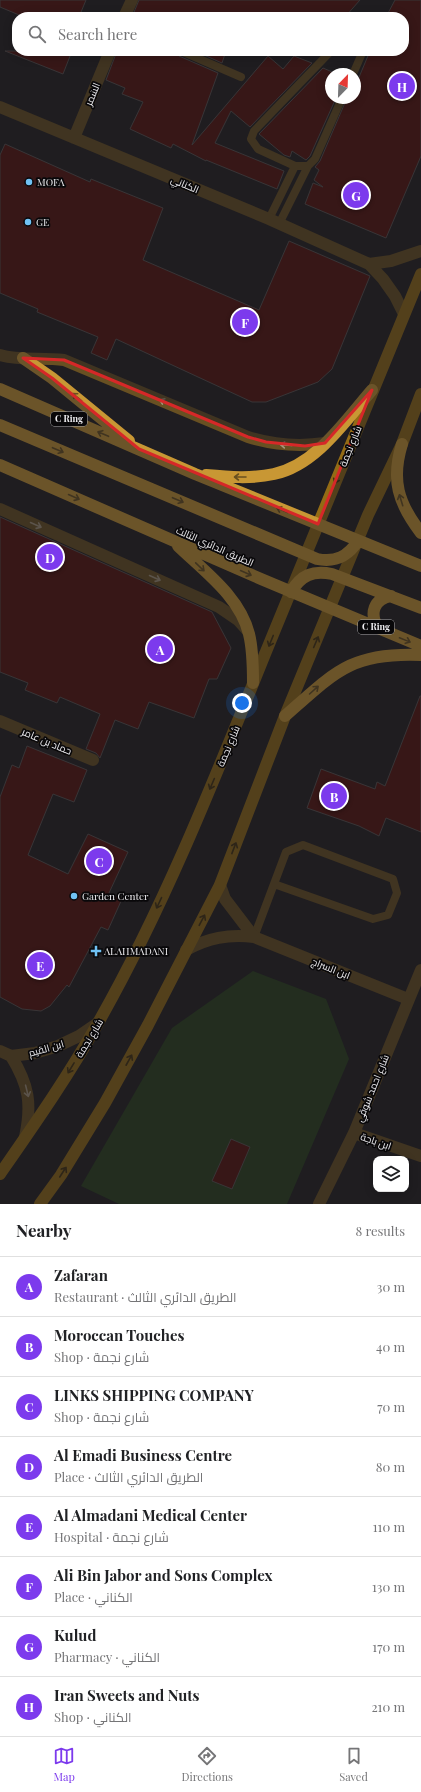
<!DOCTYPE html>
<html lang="en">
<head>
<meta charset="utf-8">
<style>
	:root { --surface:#fff; --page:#f6f6f6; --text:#202124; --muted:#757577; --line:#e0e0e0; --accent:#7c3aed }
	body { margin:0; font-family:"Playfair Display",Cairo,serif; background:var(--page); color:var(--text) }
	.controls { position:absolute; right:12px; bottom:12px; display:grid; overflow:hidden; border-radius:8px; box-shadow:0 2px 10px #0003 }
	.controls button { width:36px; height:36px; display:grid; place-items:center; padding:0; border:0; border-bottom:1px solid var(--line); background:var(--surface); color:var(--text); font:20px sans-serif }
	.compass { position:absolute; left:325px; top:68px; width:36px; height:36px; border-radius:50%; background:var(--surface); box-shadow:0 2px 10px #0003; rotate:23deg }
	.you { position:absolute; left:242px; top:703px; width:14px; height:14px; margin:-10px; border:3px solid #fff; border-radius:50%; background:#1a73e8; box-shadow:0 0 0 6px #1a73e833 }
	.badge { display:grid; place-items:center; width:26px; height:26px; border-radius:50%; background:var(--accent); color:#fff; font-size:13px; font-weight:700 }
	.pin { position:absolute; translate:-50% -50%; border:2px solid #fff; box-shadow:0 1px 4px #0006 }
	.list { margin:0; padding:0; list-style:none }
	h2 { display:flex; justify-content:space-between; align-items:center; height:52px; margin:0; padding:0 16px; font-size:17px }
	h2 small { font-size:13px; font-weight:400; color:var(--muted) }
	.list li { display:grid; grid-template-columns:26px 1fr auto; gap:12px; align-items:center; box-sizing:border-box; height:60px; padding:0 16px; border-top:1px solid var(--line) }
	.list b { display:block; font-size:15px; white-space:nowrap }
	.list p { margin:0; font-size:13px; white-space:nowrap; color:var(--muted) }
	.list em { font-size:13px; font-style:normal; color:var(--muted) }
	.icon { flex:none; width:22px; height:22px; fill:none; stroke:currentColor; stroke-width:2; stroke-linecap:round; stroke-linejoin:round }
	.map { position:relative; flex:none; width:421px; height:1204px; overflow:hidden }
	.search { position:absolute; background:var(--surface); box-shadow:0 2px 10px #0003; left:12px; right:12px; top:12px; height:44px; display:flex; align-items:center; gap:10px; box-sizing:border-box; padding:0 14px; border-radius:16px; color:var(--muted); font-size:15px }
	.sheet { height:532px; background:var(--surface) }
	nav { display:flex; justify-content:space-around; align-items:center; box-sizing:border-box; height:56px; border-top:1px solid var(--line); background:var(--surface); font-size:11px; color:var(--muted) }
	nav a { display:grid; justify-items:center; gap:2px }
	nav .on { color:var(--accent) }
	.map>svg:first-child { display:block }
	.green { fill:#28421d }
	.building { fill:#54110d; stroke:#585251 }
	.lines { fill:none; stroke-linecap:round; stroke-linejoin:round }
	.lane { stroke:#685022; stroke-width:8 }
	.street { stroke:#685022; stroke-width:12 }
	.secondary { stroke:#936b15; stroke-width:12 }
	.highway { stroke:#c89734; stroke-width:12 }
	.oneway { stroke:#68501f }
	.oneway2 { stroke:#a4967e }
	.oneway3 { stroke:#40300e }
	.marked { fill:none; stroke:#d62828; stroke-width:3; stroke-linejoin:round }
	.poi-dot { fill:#70c2f4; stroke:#09080a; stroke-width:1.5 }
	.labels { text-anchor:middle; stroke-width:3.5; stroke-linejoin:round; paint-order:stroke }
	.shield { fill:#09080a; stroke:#a9a8aa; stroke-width:1 }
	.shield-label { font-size:9px; font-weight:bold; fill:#edecef }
	.street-label { font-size:10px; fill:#edecef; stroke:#09080a }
	.poi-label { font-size:10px; fill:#edecef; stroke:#09080a; text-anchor:start }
</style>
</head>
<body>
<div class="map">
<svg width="421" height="1204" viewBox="0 0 421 1204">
	<rect width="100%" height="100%" fill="#1f1d21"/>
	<path class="green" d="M253 971 326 999 349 1059 287 1204H119L81 1186 172 1028Z"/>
	<path class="building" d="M0 0H86L79 17H24L0 7Z
		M139 0H360L345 17H132Z
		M395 0H421V156L386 238 305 204 313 183 323 187 314 180 319 170 315 167 320 161 347 98H355V82H357L370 51H404V17H386Z
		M5 51H72L63 74Z
		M117 51H176L179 56 218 73 192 145 268 56 283 69 294 56 312 63 250 127 231 111 215 143 284 171 277 189 206 160V161L173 144 171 148 130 129 143 102 122 94 125 88 106 80Z
		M195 51H226L222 63Z
		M323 68 337 74H331V98H336L310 156 306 160 292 151 290 157 284 155 259 134Z
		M5 144 90 182 91 179 163 208 143 260 259 310 289 241 370 276 332 369 318 382 266 402H252L116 339 107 360 91 353 98 337 37 312 38 309 0 293V155Z
		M0 517 212 612 231 648 217 679H209L194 718 149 702 138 729 115 720 100 758 96 753 86 749 100 714 60 697 57 703 25 690 28 683 0 672Z
		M420 696H421V832L386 818 379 836 359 826 307 808 321 769 375 789 377 782 385 786Z
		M27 746 87 770 74 802 53 794 28 855 68 874 88 834 128 852 109 893 122 899 108 930 101 927 69 987 67 985 50 1006 41 1011 22 1009 0 997V797L12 765 19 768Z
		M231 1139 250 1147 232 1189 212 1181Z"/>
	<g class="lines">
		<path class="lane" d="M181 51 241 77
			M331 51 254 131 251 139 258 149 295 166H308L315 159 342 98
			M353 74 363 51
			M269 219 295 166
			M279 224 308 166
			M254 937 286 852 303 845 393 879 397 893 388 915 373 919 274 884"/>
		<path class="street" d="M124 17 132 0
			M0 107 269 219 369 264 383 279 395 296 404 314
			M74 138 110 51
			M369 264 391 261 421 251
			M0 355C19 361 43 357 64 360L248 437C274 445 298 447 325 443
			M0 509 219 607 238 620 247 630
			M0 721 93 760
			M220 885 225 899 254 937
			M186 950C208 938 228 934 254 937L408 999
			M0 1051 11 1056 35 1053 58 1046 79 1036 98 1023
			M11 1056C29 1085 32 1104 25 1137
			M354 1133 421 1156
			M319 1204 354 1133 421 970"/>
		<path class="secondary" d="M0 1174C34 1125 69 1075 98 1023 164 907 215 778 265 654 317 527 369 400 421 274
			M40 1204 61 1175 105 1103 148 1025 220 885 285 716 368 515 402 444 421 394"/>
		<path class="highway" d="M23 358 52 378 129 441
			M0 389 195 474 421 566
			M0 425 317 559C336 563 348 556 358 541
			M402 444C391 480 398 503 421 533
			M0 465 261 579 421 646
			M206 475C228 477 252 479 274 474 316 465 345 421 372 390
			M178 546C205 572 240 597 249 634 253 650 253 667 253 683
			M291 592C301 575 313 570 332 574L421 608
			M378 628C369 613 374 599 391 596
			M285 716C335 672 351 652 421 655"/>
	</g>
	<defs><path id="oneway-shaft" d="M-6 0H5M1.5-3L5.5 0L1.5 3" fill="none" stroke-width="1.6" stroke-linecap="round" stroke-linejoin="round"/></defs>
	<g class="oneway">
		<use href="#oneway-shaft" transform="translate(77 397) rotate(-141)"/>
		<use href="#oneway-shaft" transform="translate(103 434) rotate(-157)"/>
		<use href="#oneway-shaft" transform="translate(58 450) rotate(23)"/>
		<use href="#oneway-shaft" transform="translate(240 477) rotate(-180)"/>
		<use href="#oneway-shaft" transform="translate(74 497) rotate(24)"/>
		<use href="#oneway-shaft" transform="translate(178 500) rotate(23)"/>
		<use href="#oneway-shaft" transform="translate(401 500) rotate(-107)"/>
		<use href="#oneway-shaft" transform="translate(282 510) rotate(-157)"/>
		<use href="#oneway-shaft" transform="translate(200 567) rotate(44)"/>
		<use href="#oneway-shaft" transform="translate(246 573) rotate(24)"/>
		<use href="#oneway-shaft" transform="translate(405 640) rotate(22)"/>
		<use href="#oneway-shaft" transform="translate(314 690) rotate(-42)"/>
	</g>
	<g class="oneway2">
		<use href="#oneway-shaft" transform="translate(165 402) rotate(-157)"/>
		<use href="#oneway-shaft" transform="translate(286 445) rotate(-176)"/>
		<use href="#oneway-shaft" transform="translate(36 525) rotate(24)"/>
		<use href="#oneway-shaft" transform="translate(155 578) rotate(24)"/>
		<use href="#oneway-shaft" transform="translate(27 1091) rotate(76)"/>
	</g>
	<g class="oneway3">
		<use href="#oneway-shaft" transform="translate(337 478) rotate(112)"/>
		<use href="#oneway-shaft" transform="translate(271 641) rotate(112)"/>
		<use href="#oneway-shaft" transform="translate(316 642) rotate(-67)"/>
		<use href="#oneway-shaft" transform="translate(212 784) rotate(113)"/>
		<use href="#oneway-shaft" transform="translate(234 848) rotate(-69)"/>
		<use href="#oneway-shaft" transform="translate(159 903) rotate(115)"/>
		<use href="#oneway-shaft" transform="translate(202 920) rotate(-62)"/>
		<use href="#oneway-shaft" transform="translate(129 1060) rotate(-61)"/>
		<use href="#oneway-shaft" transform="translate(71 1068) rotate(121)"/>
		<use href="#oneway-shaft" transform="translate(63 1172) rotate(-57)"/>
	</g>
	<path d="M0 0H421V1204H0ZM23 358 64 360 248 437 266 442 305 446 325 443 372 390 318 524 139 449 52 378Z" fill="#1f1d21" fill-opacity=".55" fill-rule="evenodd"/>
	<path class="marked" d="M23 358 64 360 248 437 266 442 305 446 325 443 372 390 318 524 139 449 52 378Z"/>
	<g class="poi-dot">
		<circle cx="29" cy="182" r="4"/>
		<circle cx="28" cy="222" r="4"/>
		<circle cx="74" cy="896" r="4"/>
		<path d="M94 945h4v4h4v4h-4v4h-4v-4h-4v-4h4z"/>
	</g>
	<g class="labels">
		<g class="shield">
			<rect x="51" y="412" width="36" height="14" rx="3"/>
			<rect x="358" y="620" width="36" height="14" rx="3"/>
		</g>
		<g class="shield-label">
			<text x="69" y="422">C Ring</text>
			<text x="376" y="630">C Ring</text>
		</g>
		<g class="street-label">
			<text transform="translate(92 94) rotate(-68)" y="4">السَمر</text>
			<text transform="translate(185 184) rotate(23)" y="4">الكناني</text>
			<text transform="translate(350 446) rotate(-68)" y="4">شارع نجمة</text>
			<text transform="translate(215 546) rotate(24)" y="4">الطريق الدائري الثالث</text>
			<text transform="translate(47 741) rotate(23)" y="4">حماد بن عامر</text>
			<text transform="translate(228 746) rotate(-67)" y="4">شارع نجمة</text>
			<text transform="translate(331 968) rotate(22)" y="4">ابن السراج</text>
			<text transform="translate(89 1038) rotate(-59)" y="4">شارع نجمة</text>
			<text transform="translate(46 1048) rotate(-16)" y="4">ابن القيم</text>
			<text transform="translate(372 1088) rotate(-68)" y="4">شارع احمد شوقي</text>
			<text transform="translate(376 1141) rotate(19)" y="4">ابن باجة</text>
		</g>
		<g class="poi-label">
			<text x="37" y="186">MOFA</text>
			<text x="36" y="226">GE</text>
			<text x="82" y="900">Garden Center</text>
			<text x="104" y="955">ALAHMADANI</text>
		</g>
	</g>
</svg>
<div class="controls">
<button><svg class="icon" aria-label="layers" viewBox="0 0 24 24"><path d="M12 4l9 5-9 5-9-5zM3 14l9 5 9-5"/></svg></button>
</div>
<svg class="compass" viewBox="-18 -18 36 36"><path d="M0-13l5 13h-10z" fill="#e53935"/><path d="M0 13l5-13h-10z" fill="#757577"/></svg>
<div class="you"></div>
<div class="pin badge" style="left:160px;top:649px">A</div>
<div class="pin badge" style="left:334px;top:796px">B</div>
<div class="pin badge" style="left:99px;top:861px">C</div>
<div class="pin badge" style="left:50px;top:557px">D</div>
<div class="pin badge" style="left:40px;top:965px">E</div>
<div class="pin badge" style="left:245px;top:322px">F</div>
<div class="pin badge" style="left:356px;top:195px">G</div>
<div class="pin badge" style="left:402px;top:86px">H</div>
<div class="search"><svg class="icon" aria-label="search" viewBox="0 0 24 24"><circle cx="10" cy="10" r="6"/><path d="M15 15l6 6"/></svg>Search here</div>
</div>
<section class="sheet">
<h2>Nearby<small>8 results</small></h2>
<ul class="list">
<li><span class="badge">A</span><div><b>Zafaran</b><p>Restaurant · الطريق الدائري الثالث</p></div><em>30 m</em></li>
<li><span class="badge">B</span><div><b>Moroccan Touches</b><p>Shop · شارع نجمة</p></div><em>40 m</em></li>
<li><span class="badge">C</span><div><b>LINKS SHIPPING COMPANY</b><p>Shop · شارع نجمة</p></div><em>70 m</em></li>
<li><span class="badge">D</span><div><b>Al Emadi Business Centre</b><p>Place · الطريق الدائري الثالث</p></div><em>80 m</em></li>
<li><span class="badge">E</span><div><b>Al Almadani Medical Center</b><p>Hospital · شارع نجمة</p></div><em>110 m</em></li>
<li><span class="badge">F</span><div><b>Ali Bin Jabor and Sons Complex</b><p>Place · الكناني</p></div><em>130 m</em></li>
<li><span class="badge">G</span><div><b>Kulud</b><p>Pharmacy · الكناني</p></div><em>170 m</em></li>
<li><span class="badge">H</span><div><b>Iran Sweets and Nuts</b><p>Shop · الكناني</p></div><em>210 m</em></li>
</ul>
</section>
<nav>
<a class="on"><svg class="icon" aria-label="map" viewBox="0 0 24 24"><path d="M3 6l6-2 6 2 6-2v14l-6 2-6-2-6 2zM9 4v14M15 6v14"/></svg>Map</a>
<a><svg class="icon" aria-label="directions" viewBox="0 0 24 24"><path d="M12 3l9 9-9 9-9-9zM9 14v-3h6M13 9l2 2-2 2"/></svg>Directions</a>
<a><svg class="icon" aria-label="saved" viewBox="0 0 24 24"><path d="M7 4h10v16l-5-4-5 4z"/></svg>Saved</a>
</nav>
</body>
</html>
